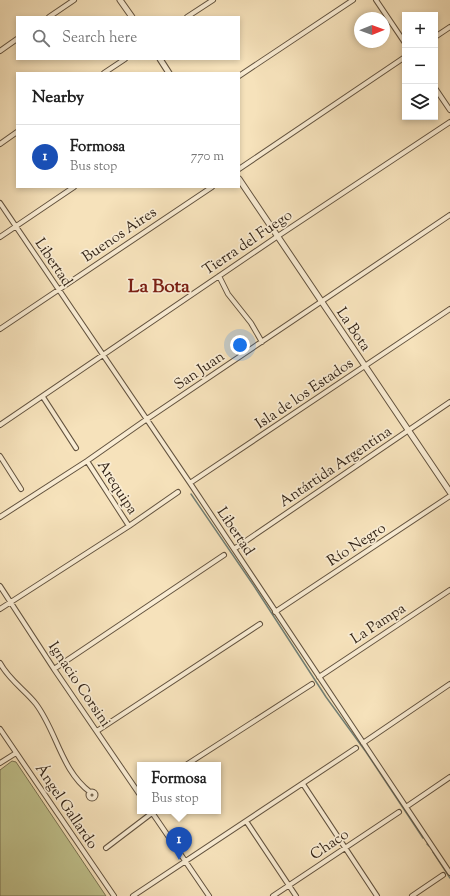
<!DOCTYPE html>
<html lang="en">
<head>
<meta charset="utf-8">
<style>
	:root { --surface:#fff; --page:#f6f6f6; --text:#222; --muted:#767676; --line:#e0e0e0; --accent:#8f2418 }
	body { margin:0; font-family:"Sorts Mill Goudy",serif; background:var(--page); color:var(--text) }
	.controls { position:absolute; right:12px; top:12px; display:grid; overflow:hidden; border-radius:0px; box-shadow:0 2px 6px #0003 }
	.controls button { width:36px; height:36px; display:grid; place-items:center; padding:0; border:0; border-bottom:1px solid var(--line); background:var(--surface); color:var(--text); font:20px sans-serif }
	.compass { position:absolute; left:354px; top:12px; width:36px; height:36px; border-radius:50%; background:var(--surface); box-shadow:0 2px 6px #0003; rotate:89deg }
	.you { position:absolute; left:240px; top:345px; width:14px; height:14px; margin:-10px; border:3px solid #fff; border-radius:50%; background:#1a73e8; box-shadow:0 0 0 6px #1a73e833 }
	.badge { display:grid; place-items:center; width:26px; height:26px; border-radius:50%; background:var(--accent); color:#fff; font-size:13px; font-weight:700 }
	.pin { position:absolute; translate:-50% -33px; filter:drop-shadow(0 1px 2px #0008) }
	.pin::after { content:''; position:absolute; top:21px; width:14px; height:12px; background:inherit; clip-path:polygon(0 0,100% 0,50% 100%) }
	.popup { position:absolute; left:137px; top:762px; width:84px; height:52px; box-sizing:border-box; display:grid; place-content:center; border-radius:0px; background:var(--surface); filter:drop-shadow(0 1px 3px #0005); font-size:13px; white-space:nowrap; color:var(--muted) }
	.popup b { font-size:15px; color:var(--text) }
	.popup::after { content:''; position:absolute; left:50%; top:100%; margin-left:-8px; border:8px solid transparent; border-top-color:var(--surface) }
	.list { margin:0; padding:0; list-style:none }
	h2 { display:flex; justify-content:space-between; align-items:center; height:52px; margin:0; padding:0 16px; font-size:17px }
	h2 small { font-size:13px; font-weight:400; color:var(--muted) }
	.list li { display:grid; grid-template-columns:26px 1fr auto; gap:12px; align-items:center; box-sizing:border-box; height:64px; padding:0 16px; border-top:1px solid var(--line) }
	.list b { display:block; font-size:15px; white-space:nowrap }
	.list p { margin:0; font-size:13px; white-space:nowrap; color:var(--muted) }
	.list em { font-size:13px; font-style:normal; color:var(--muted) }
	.icon { flex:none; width:22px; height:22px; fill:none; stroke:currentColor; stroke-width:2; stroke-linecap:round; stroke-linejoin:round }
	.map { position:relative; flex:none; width:450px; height:896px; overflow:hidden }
	.search { position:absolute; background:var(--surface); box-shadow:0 2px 6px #0003; left:16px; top:16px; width:224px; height:44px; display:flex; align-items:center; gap:10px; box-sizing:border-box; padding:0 14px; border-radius:0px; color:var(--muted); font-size:15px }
	.panel { position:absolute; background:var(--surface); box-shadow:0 2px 6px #0003; left:16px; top:72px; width:224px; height:116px; border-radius:0px }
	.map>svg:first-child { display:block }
	.green { fill:#c0c28d; stroke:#797252 }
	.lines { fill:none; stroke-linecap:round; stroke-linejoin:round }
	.stream { stroke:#727f75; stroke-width:1.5 }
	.minor-casing { stroke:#63533f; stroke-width:6 }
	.tertiary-casing { stroke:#63533f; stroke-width:7 }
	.minor { stroke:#f9ecd3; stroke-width:4 }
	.tertiary { stroke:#f9ecd3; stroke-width:5 }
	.labels { text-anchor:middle; stroke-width:3.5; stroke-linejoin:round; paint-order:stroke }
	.street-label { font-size:15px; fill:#322316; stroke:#f9ecd3 }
	.district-label { font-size:19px; font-weight:bold; fill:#7a1f14; stroke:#f9ecd3 }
</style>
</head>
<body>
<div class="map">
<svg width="450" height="896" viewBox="0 0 450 896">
	<rect width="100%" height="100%" fill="#f6e2bb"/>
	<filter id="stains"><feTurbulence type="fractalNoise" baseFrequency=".005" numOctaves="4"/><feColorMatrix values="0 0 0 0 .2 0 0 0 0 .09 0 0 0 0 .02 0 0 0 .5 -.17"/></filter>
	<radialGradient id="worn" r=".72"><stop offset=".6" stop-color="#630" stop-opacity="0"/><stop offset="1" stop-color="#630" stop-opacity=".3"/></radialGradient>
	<path class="green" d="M12 761 16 762 106 896H0V770Z"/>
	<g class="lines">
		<path class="stream" d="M191 494 254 586 326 697 366 752 423 838
			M427 844 429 846
			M433 852 450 878"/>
		<g class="minor-casing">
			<path id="minor" d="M376 0 405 43
				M49 17 74 0
				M187 17 213 0
				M435 37 450 27
				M0 51 17 39
				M104 73 125 59
				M239 76 353 0
				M435 88 450 110
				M0 144 17 132
				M239 169 405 57
				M0 203 190 483 450 873
				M0 237 74 187
				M219 276 228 294 251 323 262 342
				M0 329 212 187
				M43 397 76 448
				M0 425 278 236 450 122
				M0 456 21 489
				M87 461 129 526
				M190 483 450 309
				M0 517 87 461 147 419 450 215
				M234 549 450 402
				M0 586 54 669 140 795
				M0 609 129 526 178 492
				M275 612 450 496
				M0 663C9 680 25 690 36 704 57 732 61 770 90 792
				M54 669 224 555
				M319 677 450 590
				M0 729 114 896
				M97 731 260 624
				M363 743 450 684
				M0 763 16 753
				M186 765 312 684
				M303 784 377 896
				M88.5 795a3.5 3.5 0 1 1 7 0a3.5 3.5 0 1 1-7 0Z
				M406 807 450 777
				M151 811 209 896
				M246 821 296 896
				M106 848 152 813
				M133 896 356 748
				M273 896 399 812
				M412 896 443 875"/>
		</g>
		<g class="tertiary-casing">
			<path id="tertiary" d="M120 0 132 17
				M160 59 169 73
				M239 179 450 492"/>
		</g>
		<use href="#minor" class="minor"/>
		<use href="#tertiary" class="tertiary"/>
	</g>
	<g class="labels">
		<g class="street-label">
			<text transform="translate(119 234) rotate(-34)" y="5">Buenos Aires</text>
			<text transform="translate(247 242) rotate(-34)" y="5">Tierra del Fuego</text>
			<text transform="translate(54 262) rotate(56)" y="5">Libertad</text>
			<text transform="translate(354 329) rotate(56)" y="5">La Bota</text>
			<text transform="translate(199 370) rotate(-34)" y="5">San Juan</text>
			<text transform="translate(304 393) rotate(-34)" y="5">Isla de los Estados</text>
			<text transform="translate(335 466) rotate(-34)" y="5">Antártida Argentina</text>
			<text transform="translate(118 487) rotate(57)" y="5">Arequipa</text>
			<text transform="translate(236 531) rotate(56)" y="5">Libertad</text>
			<text transform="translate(356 544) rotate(-33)" y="5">Río Negro</text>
			<text transform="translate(378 623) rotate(-33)" y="5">La Pampa</text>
			<text transform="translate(80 684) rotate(56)" y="5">Ignacio Corsini</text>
			<text transform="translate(67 806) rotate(56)" y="5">Ángel Gallardo</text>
			<text transform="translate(329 844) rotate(-34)" y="5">Chaco</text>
		</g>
		<g class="district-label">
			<text x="159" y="292">La Bota</text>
		</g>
	</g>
	<rect width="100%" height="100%" filter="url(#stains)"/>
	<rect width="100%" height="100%" fill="url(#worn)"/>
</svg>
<div class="controls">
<button>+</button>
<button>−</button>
<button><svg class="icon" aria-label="layers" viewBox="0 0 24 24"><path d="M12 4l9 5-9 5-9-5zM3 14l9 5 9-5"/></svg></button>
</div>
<svg class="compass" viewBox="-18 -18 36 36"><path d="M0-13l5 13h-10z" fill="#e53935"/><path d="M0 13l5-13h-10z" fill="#767676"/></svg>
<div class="you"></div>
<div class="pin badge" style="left:179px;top:860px;background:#1a4fb4">1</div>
<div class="popup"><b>Formosa</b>Bus stop</div>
<div class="search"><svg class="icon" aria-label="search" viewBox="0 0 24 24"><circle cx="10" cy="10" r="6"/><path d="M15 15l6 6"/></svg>Search here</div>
<section class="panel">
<h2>Nearby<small></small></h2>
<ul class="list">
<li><span class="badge" style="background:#1a4fb4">1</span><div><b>Formosa</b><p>Bus stop</p></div><em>770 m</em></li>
</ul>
</section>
</div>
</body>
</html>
